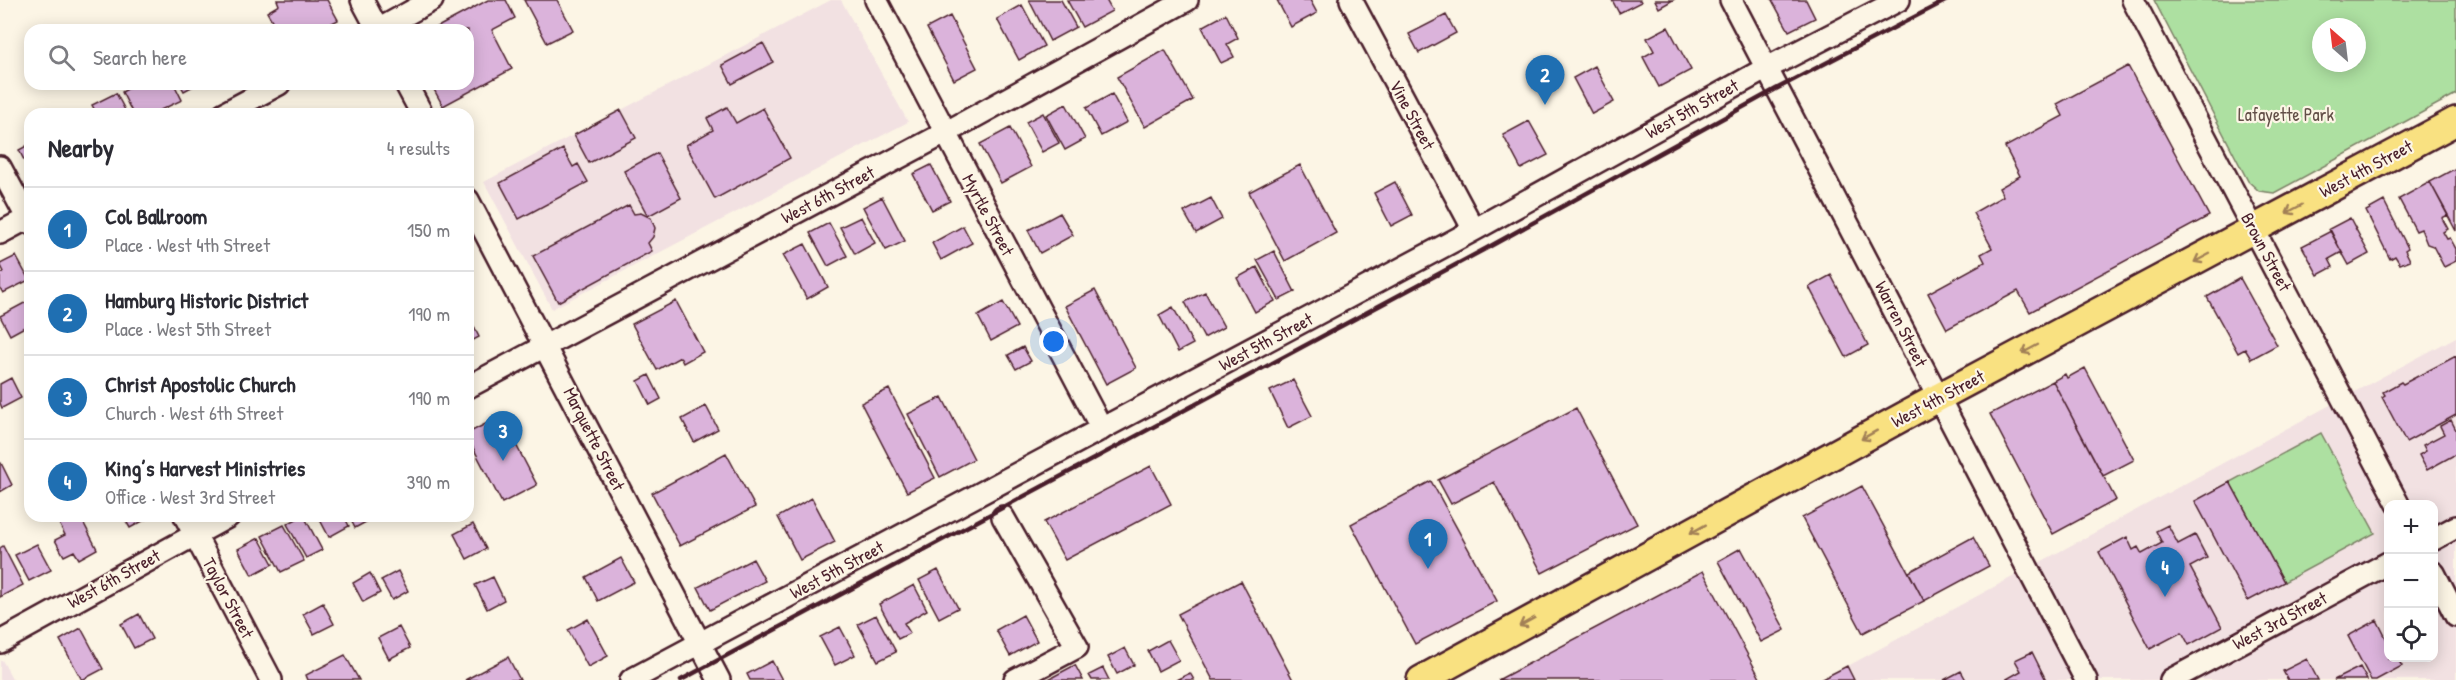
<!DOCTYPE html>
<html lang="en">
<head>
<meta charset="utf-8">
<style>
	:root { --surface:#fff; --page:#f7f7f7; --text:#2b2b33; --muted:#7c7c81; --line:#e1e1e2; --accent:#1f6fb2 }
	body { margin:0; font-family:"Patrick Hand",sans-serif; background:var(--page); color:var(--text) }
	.controls { position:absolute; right:18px; bottom:18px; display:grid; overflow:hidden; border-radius:12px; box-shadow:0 3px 15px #0003 }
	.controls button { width:54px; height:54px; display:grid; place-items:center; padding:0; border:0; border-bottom:2px solid var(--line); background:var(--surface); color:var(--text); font:30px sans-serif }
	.compass { position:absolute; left:2312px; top:18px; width:54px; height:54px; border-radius:50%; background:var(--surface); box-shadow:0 3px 15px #0003; rotate:332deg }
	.you { position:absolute; left:1054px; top:342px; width:21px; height:21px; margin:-15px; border:4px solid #fff; border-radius:50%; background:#1a73e8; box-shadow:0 0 0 9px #1a73e833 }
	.badge { display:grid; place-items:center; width:39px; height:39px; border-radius:50%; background:var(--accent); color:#fff; font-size:20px; font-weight:700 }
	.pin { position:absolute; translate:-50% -50px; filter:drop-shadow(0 2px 3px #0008) }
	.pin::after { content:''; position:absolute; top:32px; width:21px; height:18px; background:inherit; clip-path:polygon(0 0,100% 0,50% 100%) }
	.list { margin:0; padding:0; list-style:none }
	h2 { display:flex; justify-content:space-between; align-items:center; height:78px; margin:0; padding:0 24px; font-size:26px }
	h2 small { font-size:20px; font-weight:400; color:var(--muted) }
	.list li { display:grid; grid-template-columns:39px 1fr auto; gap:18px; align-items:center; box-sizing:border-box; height:84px; padding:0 24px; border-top:2px solid var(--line) }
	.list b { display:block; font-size:22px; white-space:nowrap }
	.list p { margin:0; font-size:20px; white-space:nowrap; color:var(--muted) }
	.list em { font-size:20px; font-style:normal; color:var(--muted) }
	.icon { flex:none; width:33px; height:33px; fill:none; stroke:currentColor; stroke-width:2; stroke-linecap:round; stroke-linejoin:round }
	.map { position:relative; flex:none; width:2456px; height:680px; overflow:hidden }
	.search { position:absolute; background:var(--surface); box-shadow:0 3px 15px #0003; left:24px; top:24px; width:450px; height:66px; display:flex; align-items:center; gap:15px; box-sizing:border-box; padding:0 21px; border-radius:18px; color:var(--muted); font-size:22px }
	.panel { position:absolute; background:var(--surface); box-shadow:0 3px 15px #0003; left:24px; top:108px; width:450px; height:414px; border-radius:18px }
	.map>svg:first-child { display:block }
	.built { fill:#f2e1e2; fill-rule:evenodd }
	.green { fill:#ade0a1; stroke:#7c8066; stroke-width:1.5; fill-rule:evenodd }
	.building { fill:#dbb3db; stroke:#4a1f2b; stroke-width:1.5 }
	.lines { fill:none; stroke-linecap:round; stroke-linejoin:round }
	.minor-casing { stroke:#4a1f2b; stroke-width:26 }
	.major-casing { stroke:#4a1f2b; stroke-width:32 }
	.minor { stroke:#fcf5e5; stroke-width:21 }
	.major { stroke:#f9e181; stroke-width:27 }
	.rail { stroke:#4a1f2b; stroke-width:4.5 }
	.oneway { stroke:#a28056 }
	.labels { text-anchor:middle; stroke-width:4.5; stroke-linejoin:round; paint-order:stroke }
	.street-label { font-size:18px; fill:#4a1f2b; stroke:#fcf5e5 }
	.park-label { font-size:18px; fill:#634f48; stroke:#fcf5e5 }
</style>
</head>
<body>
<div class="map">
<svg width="2456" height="680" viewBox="0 0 2456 680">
	<rect width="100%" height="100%" fill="#fcf5e5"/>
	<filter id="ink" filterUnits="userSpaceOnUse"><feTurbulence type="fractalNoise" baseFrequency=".0167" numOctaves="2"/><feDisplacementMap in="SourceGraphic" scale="12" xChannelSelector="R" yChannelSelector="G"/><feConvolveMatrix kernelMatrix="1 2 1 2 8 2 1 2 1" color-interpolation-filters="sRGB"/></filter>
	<g filter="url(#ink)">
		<path class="built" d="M831 0H841L908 122 552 309 484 182Z
			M2456 337V680H1822ZM2388 504H2434V658H2388Z
			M2 660 13 680H0V661Z"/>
		<path class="green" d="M2154 0H2456V94L2274 193 2259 191 2248 181ZM2321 27H2357V63H2321Z
			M2321 433 2375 533 2284 582 2230 482Z"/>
		<path class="building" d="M277 0H327L338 20 319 30H263L274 24 267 12 279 5Z
			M488 0H506L515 18 492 30 512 69 443 106 431 84H468V30H432Z
			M524 0H557L573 30 547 43Z
			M1029 0H1061L1076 27 1050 41Z
			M1067 0H1106L1112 11 1082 27Z
			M1277 0H1310L1317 13 1291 27Z
			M1612 0H1640L1641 2 1619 13Z
			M1655 0H1673L1659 8Z
			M1772 0H1806L1815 18 1789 31Z
			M1022 5 1044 46 1019 60 997 19Z
			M1226 14 1238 38 1227 44 1234 57 1221 63 1202 27Z
			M1446 15 1456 33 1419 53 1409 34Z
			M950 16 977 68 954 80 927 28Z
			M1668 27 1691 70 1659 87 1643 57 1654 51 1647 38Z
			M763 43 773 62 732 84 722 65Z
			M1165 50 1193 100 1145 127 1117 77Z
			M1595 66 1614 102 1592 114 1573 78Z
			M2128 66 2209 216 2030 312 2018 291 1947 329 1928 293 1985 262 1981 254 1992 248 1973 213 2003 196 1999 188 2020 176 2005 147 2063 116 2057 104Z
			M136 84H141L143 87 149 84H174L182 100 152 114H133L122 92Z
			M180 84H197L184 91Z
			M116 93 127 114H97L92 105Z
			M1112 94 1127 122 1101 136 1086 108Z
			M1066 104 1085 139 1065 150 1046 115Z
			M727 107 736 123 763 108 790 158 715 199 686 145 713 130 707 118Z
			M621 110 636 138 589 163 574 135Z
			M1043 113 1059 143 1042 152 1026 122Z
			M1529 121 1548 155 1521 169 1503 135Z
			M1010 128 1031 167 1001 183 980 144Z
			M30 144V172L19 150Z
			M563 149 573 167 578 164 588 182 519 219 500 183Z
			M657 153 681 198 648 216 624 171Z
			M931 165 950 201 932 210 913 174Z
			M1300 165 1336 233 1285 261 1249 192Z
			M2456 168V231L2430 182Z
			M1395 182 1412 215 1391 226 1374 193Z
			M2430 182 2448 215 2442 218 2448 229 2443 232 2447 239 2450 238 2456 249V261L2444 267 2433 246 2427 244 2421 229 2416 231 2399 199Z
			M882 197 905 241 886 250 863 207Z
			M1211 198 1222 219 1196 233 1184 212Z
			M2384 201 2408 248 2405 250 2410 260 2400 264 2395 256 2390 259 2366 211Z
			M629 205 634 214 641 213 651 218 655 228 653 237 648 243 652 251 558 302 533 256Z
			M1060 213 1073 235 1040 253 1028 230Z
			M861 217 875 243 855 254 840 227Z
			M2350 218 2369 254 2349 265 2329 229Z
			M829 223 847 256 828 266 810 233Z
			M963 226 972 243 941 260 932 243Z
			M2331 231 2343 255 2340 253 2329 259 2333 267 2318 275 2302 246Z
			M805 244 828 287 807 299 783 255Z
			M1274 251 1295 292 1279 300 1257 260Z
			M16 256 29 280 3 293 0 288V274L4 272 0 264Z
			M1257 267 1275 301 1255 312 1237 278Z
			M1831 275 1868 345 1846 357 1809 287Z
			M2240 278 2277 345 2251 359 2245 349 2238 353 2207 297Z
			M1095 290 1136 368 1106 384 1065 306Z
			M1205 292 1224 327 1204 338 1185 302Z
			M30 300V324L10 335 0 316Z
			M676 301 703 352 683 363 680 357 657 370 632 324Z
			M1003 302 1017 327 991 341 978 316Z
			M1173 307 1193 344 1178 352 1159 315Z
			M468 315 479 337 468 343Z
			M1023 347 1031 361 1016 369 1008 355Z
			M2456 356V415L2406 442 2382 397 2385 395 2383 392 2401 382 2403 384Z
			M2085 368 2134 460 2103 476 2053 381 2065 374 2067 378Z
			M649 375 661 399 650 405 638 381Z
			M11 378 21 398 2 408 0 403V384Z
			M1293 380 1312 416 1288 428 1270 391Z
			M2053 381 2116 500 2053 534 1990 414Z
			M889 389 935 478 907 492 861 403Z
			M942 397 974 459 940 477 908 414Z
			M706 406 718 429 694 442 682 419Z
			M1576 408 1637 524 1542 573 1494 482 1451 504 1438 480Z
			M501 416 537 485 502 503 468 438V433Z
			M2451 420 2456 430V454L2427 470 2419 455 2426 451 2423 445 2444 434 2440 426Z
			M468 448 475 460 468 464Z
			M726 453 755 507 680 546 652 493Z
			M1 463 12 485 0 492V464Z
			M1151 466 1171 504 1065 560 1044 522Z
			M1431 481 1497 601 1415 644 1351 524Z
			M2230 482 2284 582 2248 601 2195 501Z
			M1862 486 1924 601 1863 633 1802 518Z
			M812 498 835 542 800 560 778 517Z
			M55 516H80L97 549 79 559 74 551 64 556 55 540 65 535Z
			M123 516H149L150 517 130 528Z
			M302 516H304L322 550 306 558 287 524Z
			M318 516H344L349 526 329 537Z
			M349 516H375V517L355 528Z
			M473 524 486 549 467 559 454 534Z
			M284 525 304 561 281 572 262 536Z
			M2168 525 2178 544 2195 535 2207 558 2190 567 2222 627 2189 645 2182 632 2150 649 2099 552 2127 537 2133 550 2138 547 2142 554 2162 543 2156 531Z
			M1973 537 1989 566 1924 601 1909 572Z
			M259 538 273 564 252 575 238 549Z
			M37 544 51 570 29 581 15 555Z
			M3 546 23 585 0 597V548Z
			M1741 548 1785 630 1761 642 1718 561Z
			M621 558 634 582 598 601 586 577Z
			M753 559 765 581 710 610 698 587Z
			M938 570 958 608 939 618 919 580Z
			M398 571 408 591 392 600 381 580Z
			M1703 571 1761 680H1498Z
			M370 573 380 593 363 602 353 583Z
			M493 577 504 600 487 609 475 585Z
			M1241 581 1293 680H1213L1178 614Z
			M914 585 927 610 904 623 910 633 898 639 879 604Z
			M323 603 334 624 314 634 303 614Z
			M139 614 152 639 134 648 121 624Z
			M876 615 896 652 878 661 858 624Z
			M1023 615 1037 641 1010 656 996 630Z
			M588 619 608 656 588 667 568 630Z
			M2377 620 2388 642V658H2397L2402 666 2376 680H2371L2348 636Z
			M399 627 410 648 389 659 378 638Z
			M840 627 855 655 835 665 820 637Z
			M81 628 103 669 82 680 60 640Z
			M1168 640 1179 660 1158 671 1148 651Z
			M1125 648 1134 665 1117 674 1108 657Z
			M2032 652 2046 680H2005L2021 671 2015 660Z
			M345 655 359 680H308L306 675Z
			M508 657 520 680H465Z
			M2307 659 2318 680H2288L2283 671Z
			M772 661 782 680H750L747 674Z
			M1075 665 1083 680H1047Z
			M1847 666 1854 680H1820Z
			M2360 667 2367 680H2334Z
			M1103 668 1109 680H1092L1089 675Z
			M1961 671 1966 680H1944Z
			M1190 673 1194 680H1176Z"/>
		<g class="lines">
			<g class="minor-casing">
				<path id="minor" d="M362 0 378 30
					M876 0 1102 429
					M1351 0 1474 230
					M1731 0 2086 680
					M2133 0 2398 504
					M378 30 432 0
					M406 84 422 114
					M223 114 279 84
					M0 167 30 223
					M468 200 719 680
					M0 233 30 217
					M468 387 945 133 1187 0
					M185 516 271 680
					M1003 517 1077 647 1015 680
					M2434 539 2456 527
					M2434 573 2456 616
					M0 642 229 516
					M631 680 1474 230 1765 69 1899 0
					M2171 680 2388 563"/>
			</g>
			<g class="major-casing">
				<path id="major" d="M1421 680 1939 397 2456 121"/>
			</g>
			<use href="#minor" class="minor"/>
			<use href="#major" class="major"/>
			<path class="rail" d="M681 680 1487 248 1776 89 1947 0"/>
		</g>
		<defs><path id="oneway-shaft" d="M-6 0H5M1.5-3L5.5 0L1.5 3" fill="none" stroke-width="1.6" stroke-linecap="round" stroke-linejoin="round" transform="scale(1.5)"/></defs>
		<g class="oneway">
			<use href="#oneway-shaft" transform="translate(2294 209) rotate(152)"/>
			<use href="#oneway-shaft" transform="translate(2202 258) rotate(152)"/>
			<use href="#oneway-shaft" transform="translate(2030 349) rotate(152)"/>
			<use href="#oneway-shaft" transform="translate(1869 435) rotate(151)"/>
			<use href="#oneway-shaft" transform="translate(1698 529) rotate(151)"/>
			<use href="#oneway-shaft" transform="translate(1527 622) rotate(151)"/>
		</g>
	</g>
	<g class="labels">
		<g class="street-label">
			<text transform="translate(1692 109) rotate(-29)" y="6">West 5th Street</text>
			<text transform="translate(1412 115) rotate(62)" y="6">Vine Street</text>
			<text transform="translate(2366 169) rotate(-28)" y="6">West 4th Street</text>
			<text transform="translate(828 195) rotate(-28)" y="6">West 6th Street</text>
			<text transform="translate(988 215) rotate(62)" y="6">Myrtle Street</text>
			<text transform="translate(2266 252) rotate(62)" y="6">Brown Street</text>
			<text transform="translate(1901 324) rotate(63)" y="6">Warren Street</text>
			<text transform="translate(1266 342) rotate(-28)" y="6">West 5th Street</text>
			<text transform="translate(1938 399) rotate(-28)" y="6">West 4th Street</text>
			<text transform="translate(594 439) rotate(63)" y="6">Marquette Street</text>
			<text transform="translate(837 570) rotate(-28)" y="6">West 5th Street</text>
			<text transform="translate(114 579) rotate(-29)" y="6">West 6th Street</text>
			<text transform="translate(228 598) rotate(62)" y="6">Taylor Street</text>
			<text transform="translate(2280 621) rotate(-28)" y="6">West 3rd Street</text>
		</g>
		<g class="park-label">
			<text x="2286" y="121">Lafayette Park</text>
		</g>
	</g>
</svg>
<div class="controls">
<button>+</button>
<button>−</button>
<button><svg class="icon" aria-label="locate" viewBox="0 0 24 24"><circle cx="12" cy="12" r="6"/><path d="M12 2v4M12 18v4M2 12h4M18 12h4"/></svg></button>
</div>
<svg class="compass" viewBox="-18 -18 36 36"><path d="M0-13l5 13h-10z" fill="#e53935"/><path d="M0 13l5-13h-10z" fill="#7c7c81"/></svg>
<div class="you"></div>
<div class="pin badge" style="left:1428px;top:569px">1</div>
<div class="pin badge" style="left:1545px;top:105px">2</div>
<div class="pin badge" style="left:503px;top:461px">3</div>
<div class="pin badge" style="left:2165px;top:597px">4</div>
<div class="search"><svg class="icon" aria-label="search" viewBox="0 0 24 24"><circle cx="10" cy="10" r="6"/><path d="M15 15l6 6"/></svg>Search here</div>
<section class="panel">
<h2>Nearby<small>4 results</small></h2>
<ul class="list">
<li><span class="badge">1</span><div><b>Col Ballroom</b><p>Place · West 4th Street</p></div><em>150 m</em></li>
<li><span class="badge">2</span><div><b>Hamburg Historic District</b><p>Place · West 5th Street</p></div><em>190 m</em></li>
<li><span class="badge">3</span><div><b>Christ Apostolic Church</b><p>Church · West 6th Street</p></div><em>190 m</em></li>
<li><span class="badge">4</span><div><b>King’s Harvest Ministries</b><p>Office · West 3rd Street</p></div><em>390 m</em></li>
</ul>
</section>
</div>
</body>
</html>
